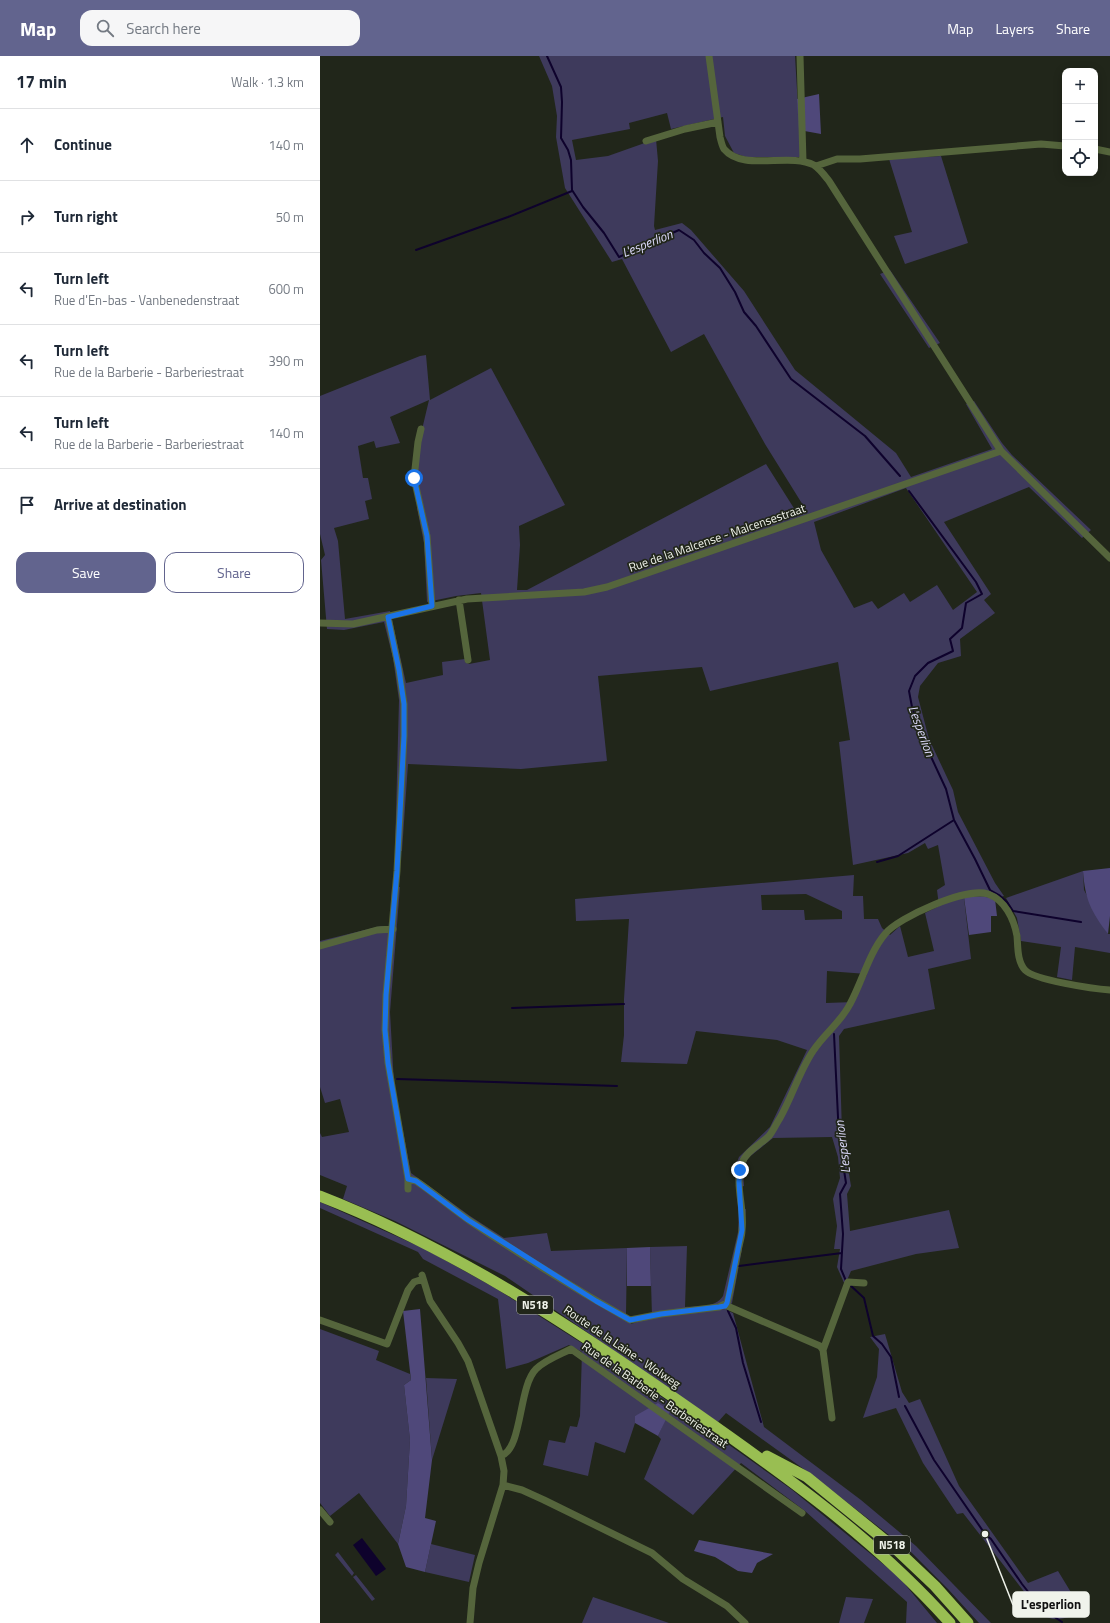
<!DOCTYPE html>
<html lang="en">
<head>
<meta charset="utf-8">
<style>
	:root { --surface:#fff; --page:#f6f6f7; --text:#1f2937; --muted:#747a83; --line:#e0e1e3; --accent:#62648e }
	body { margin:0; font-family:"Titillium Web",sans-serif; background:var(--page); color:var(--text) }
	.controls { position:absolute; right:12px; top:12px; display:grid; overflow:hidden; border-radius:8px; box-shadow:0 2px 10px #0003 }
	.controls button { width:36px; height:36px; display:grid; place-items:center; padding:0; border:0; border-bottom:1px solid var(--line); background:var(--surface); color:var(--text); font:20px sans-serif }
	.stop { position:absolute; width:12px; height:12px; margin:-9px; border:3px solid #1a73e8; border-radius:50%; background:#fff }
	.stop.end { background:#1a73e8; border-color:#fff; box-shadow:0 1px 4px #0008 }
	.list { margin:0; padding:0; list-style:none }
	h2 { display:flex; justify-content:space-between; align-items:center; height:52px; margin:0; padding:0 16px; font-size:17px }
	h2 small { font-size:13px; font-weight:400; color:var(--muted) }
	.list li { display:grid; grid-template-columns:26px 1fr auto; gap:12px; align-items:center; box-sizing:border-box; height:72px; padding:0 16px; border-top:1px solid var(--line) }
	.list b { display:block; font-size:15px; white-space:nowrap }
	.list p { margin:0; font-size:13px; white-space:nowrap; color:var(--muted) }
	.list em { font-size:13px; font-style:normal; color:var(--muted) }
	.actions { display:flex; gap:8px; padding:12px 16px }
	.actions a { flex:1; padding:9px 0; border:1px solid var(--accent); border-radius:12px; text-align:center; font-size:14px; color:var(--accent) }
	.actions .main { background:var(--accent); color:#fff }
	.icon { flex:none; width:22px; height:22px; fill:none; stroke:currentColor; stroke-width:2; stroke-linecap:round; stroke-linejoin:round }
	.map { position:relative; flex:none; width:790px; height:1567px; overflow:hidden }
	header { display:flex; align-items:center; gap:24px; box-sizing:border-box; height:56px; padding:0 20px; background:var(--accent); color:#fff }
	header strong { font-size:19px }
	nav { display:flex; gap:22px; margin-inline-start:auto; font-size:14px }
	.search { width:280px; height:36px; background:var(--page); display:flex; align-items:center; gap:10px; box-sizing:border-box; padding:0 14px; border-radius:12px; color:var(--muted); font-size:15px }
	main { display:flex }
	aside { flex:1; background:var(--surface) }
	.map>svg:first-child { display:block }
	.green { fill:#3e3a5c; fill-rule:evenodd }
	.forest { fill:#4f487a }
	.water { fill:#0e022c }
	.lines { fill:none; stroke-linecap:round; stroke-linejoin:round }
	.stream { stroke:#0e022c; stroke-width:2 }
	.minor { stroke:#55653c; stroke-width:7 }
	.highway { stroke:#99be52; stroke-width:11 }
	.route { stroke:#1a73e8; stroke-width:5 }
	.labels { text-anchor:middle; stroke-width:3.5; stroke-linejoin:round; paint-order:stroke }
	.shield { fill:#21261a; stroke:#b2b6ac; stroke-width:1 }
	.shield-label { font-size:11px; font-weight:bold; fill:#f0f3eb }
	.street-label { font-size:12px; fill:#f0f3eb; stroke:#21261a }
	.water-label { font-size:13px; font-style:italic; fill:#dcd9fa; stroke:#21261a }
	.leader { fill:none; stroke:#f0f3eb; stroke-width:1.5 }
	.callout-dot { fill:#f0f3eb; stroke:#21261a; stroke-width:1.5 }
	.callout { fill:#f0f3eb; stroke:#f0f3eb; stroke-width:1.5 }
	.callout-label { font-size:13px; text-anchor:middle; font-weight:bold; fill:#111 }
</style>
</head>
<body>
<header>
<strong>Map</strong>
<div class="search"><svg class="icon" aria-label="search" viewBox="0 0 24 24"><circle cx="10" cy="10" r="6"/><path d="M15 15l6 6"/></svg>Search here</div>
<nav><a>Map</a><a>Layers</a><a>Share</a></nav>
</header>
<main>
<aside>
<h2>17 min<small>Walk · 1.3 km</small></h2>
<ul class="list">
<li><svg class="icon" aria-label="ahead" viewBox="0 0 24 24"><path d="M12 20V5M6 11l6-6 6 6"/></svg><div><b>Continue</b></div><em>140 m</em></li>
<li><svg class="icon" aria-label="right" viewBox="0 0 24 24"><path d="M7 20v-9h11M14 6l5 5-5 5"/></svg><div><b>Turn right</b></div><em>50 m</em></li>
<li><svg class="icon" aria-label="left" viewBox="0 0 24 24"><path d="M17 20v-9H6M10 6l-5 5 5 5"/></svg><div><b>Turn left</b><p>Rue d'En-bas - Vanbenedenstraat</p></div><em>600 m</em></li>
<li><svg class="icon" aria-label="left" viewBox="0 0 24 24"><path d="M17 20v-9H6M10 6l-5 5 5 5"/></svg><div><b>Turn left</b><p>Rue de la Barberie - Barberiestraat</p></div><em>390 m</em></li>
<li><svg class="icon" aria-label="left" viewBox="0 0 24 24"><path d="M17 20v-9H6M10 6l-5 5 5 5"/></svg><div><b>Turn left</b><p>Rue de la Barberie - Barberiestraat</p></div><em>140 m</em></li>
<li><svg class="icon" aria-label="arrive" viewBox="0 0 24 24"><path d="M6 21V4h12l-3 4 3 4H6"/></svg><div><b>Arrive at destination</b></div></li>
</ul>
<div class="actions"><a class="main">Save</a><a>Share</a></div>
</aside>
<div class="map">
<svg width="790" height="1567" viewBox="0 0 790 1567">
	<rect width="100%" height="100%" fill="#21261a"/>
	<path class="green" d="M219 0H475L481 101H426L414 97 405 80 403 61 351 73 347 57 309 67 310 73 252 84 256 104 288 100 336 83 338 105 334 170 335 174 362 167 371 174 424 235 475 314 576 397 591 421 672 393 646 348 654 345 682 387 692 399 771 474 762 482 709 431 624 466 671 538 664 544 675 557 640 583 641 600 618 607 600 630 598 641 609 683 633 734 638 756 675 827 684 840 675 843 644 842 651 903 608 913 615 953 524 973 519 980 522 1076 531 1130 527 1138 530 1175 629 1154 639 1192 596 1198 531 1215 525 1229 517 1211 520 1193H514L517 1170 513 1143 520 1122 518 1101 512 1081 453 1082 428 1102 423 1113 424 1130 417 1132 414 1114 419 1101 450 1071 487 994 457 984 376 975 367 1008 301 1006 304 979V943L309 863 256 865 255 843 534 819 533 840H543L544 863H558L562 872 570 879 580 870 588 901 614 895 605 857 619 850 617 834 625 829 618 789 608 793 605 787 588 797 533 809 519 686 530 684 518 606 390 635 382 611 278 620 287 705 201 713 88 708 82 795H75L79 644 73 602 64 566 24 574 7 573 1 504 5 499 0 478V340L100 300 106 299 110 344 171 312 245 449 199 470 200 489 197 534H207L446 408 477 457 486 454 445 388 384 278 351 296 302 203 292 206 245 132 236 81 237 60 232 30ZM109 344 100 382 96 420 102 451 97 452 104 487 107 546 136 540 161 537 170 604 149 608 145 606V603L122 606 123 619 86 627 70 555 25 563 18 485 14 472 49 463 45 445 52 443 48 422H43L38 390 54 385 56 392 80 387 70 361ZM586 432 657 536 633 554 617 529 590 546 584 537 558 553 552 545 534 552 501 494 494 466ZM486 838 522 855V863L485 864 484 854H442L441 839ZM507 915 547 918 534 946 506 947Z
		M621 100 648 187 585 208 574 180 592 176 569 103Z
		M570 214 620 287 609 292 560 218Z
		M763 815 764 834 788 878H790V897L755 891 752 924 737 921 741 891 701 885 697 862 686 842Z
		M72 831H80L70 956 74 1028 91 1117 150 1160 184 1182 227 1177 231 1195 307 1192 306 1260 311 1268 332 1261 330 1191 367 1190 365 1251C378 1250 395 1252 403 1240L418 1176 419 1155 426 1153 422 1193 412 1247 406 1254 413 1257 444 1371 541 1444 596 1490 671 1567H659L628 1533 592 1497 492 1419 406 1357 398 1366 185 1220 75 1165 23 1143 27 1130 0 1119V1077L2 1081 29 1076 20 1043 5 1047 0 1031V885L61 870H70Z
		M0 1146 105 1193 175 1232 298 1310 471 1433 579 1521 617 1567H586L587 1546 485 1455 421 1407 373 1459 324 1423 341 1383 338 1380 349 1355 315 1360V1367L305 1397 275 1386 268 1420 223 1409 229 1384 245 1387 250 1370 257 1371 260 1360 262 1296 249 1289 208 1307 186 1313 178 1243 103 1203 98 1196 0 1152Z
		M0 1273 59 1295 56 1304 90 1318 91 1324 84 1329 90 1384 86 1450 78 1488 39 1437 10 1460 0 1447Z
		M565 1278 582 1336 589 1347 600 1343 639 1430 708 1527 738 1515 763 1556C735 1567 724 1567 709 1542L643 1457 637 1458 603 1407 576 1352 543 1362 557 1321 559 1293 550 1281Z
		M106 1322 137 1323 112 1404Z
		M111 1488 155 1499 149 1526 105 1516Z
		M18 1496 34 1517 32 1520 15 1499Z
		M36 1519 55 1543 52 1545 33 1521Z
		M273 1541 349 1567H262Z
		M526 1541 553 1543 544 1567H519Z"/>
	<path class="forest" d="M499 38 501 78 479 74 477 43Z
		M790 812V860L788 878C771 855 765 844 763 815Z
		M644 841H665L675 843 677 860H671V876L649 879Z
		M330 1191 331 1230H307V1192Z
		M100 1253 112 1404 105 1462 116 1465 105 1516 86 1511 78 1488 86 1450 90 1384 84 1329 91 1324 83 1255Z
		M338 1347 350 1355 338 1380 315 1367V1360Z
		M379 1484 453 1498 437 1507 432 1517 418 1515 395 1501 374 1495Z"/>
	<path class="water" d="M42 1482 66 1513 56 1520 33 1489Z"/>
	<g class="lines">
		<path class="stream" d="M227 0 241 31 242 46 241 82 248 94 251 104 252 134 263 151 284 177 299 201 359 174 374 184 384 197 400 212 415 236 424 256 436 270 471 323 545 380 580 420
			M96 194 188 161 252 135
			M634 764 655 803 670 834 679 839 687 846 693 855 761 866
			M557 806 578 800 634 764 626 733 606 690 592 651 589 635 595 620 608 607 633 595 630 583 642 572 646 547 662 538 656 526 589 435
			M192 952 304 948
			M514 978 519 1082 526 1127 520 1138 523 1178 521 1213 526 1225
			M77 1023 297 1030
			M419 1210 522 1197
			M530 1229 544 1242 553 1280 562 1288 571 1301 579 1341
			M408 1255 416 1272 423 1307 441 1366
			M585 1350 614 1404 665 1478 671 1483 702 1528 721 1552 742 1566"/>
		<path class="minor" d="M389 0 400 81C401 85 402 90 404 93 423 116 469 96 494 109 500 113 505 120 509 125L681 395 790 502
			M480 0 483 105
			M326 85 365 73 398 66
			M775 93 790 96
			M496 110 517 103H540L721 88 745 90
			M101 373 98 386 94 422 107 480 112 550
			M139 544 148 604
			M68 561 79 614 84 648V680L77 815 66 939 65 974 68 1007 88 1123V1133
			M0 567 33 568 147 543 264 536 287 531 681 395
			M0 890 57 874 73 873
			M88 1123 96 1125C114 1137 131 1152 150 1165 202 1200 255 1233 310 1264L341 1258 399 1251 407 1247C412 1230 414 1212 418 1195 419 1188 422 1181 422 1174 425 1152 414 1129 422 1107 426 1095 440 1089 449 1080 453 1075 456 1068 460 1062 472 1041 479 1016 493 995 504 978 521 966 530 948 542 926 549 897 565 878 579 861 646 831 668 838 685 844 694 863 697 880 698 891 697 905 705 914 714 924 774 933 790 934
			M102 1219 110 1245 138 1287 148 1305 181 1400 184 1415 183 1429 159 1507 153 1532 150 1567
			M405 1249 500 1290 503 1294 512 1362
			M0 1264 67 1288 88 1234 94 1226 103 1223
			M503 1294 528 1226 544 1227
			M181 1400C203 1392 198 1331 216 1313 225 1304 239 1299 251 1293L482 1457
			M183 1429 202 1434 224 1444 332 1497 363 1523 407 1550 425 1567
			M0 1454 10 1466"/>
		<path class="highway" d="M0 1140C136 1193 257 1274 376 1357 466 1420 556 1484 630 1567
			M447 1400 487 1421 577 1494 615 1530 648 1567"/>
	</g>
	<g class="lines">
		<path class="route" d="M94 422 107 480 112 550 68 561 79 614 84 648V680L77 815 66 939 65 974 68 1007 88 1123 96 1125 148 1164 276 1245 310 1264 341 1258 399 1251 405 1250 407 1247 422 1174 419 1126 420 1114"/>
	</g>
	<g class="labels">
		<g class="shield">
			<rect x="197" y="1240" width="36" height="18" rx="3"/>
			<rect x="554" y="1480" width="36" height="18" rx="3"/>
		</g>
		<g class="shield-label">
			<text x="215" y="1253">N518</text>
			<text x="572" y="1493">N518</text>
		</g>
		<g class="street-label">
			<text transform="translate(397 482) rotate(-19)" y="4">Rue de la Malcense - Malcensestraat</text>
			<text transform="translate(302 1291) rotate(34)" y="4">Route de la Laine - Wolweg</text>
			<text transform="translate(335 1339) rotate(35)" y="4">Rue de la Barberie - Barberiestraat</text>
		</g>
		<g class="water-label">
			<text transform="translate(327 187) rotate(-22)" y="5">L'esperlion</text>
			<text transform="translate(602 675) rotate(70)" y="5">L'esperlion</text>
			<text transform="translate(522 1091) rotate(-97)" y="5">L'esperlion</text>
		</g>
	</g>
	<path class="leader" d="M665 1478L693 1549"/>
	<circle class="callout-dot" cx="665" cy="1478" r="4"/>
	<rect class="callout" x="693" y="1536" width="76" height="25" rx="4"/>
	<g class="callout-label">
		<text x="731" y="1553">L'esperlion</text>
	</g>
</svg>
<div class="controls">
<button>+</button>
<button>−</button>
<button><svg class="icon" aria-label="locate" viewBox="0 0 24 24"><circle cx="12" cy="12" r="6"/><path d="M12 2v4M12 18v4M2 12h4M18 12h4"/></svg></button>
</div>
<div class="stop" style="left:94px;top:422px"></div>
<div class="stop end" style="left:420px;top:1114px"></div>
</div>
</main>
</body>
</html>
